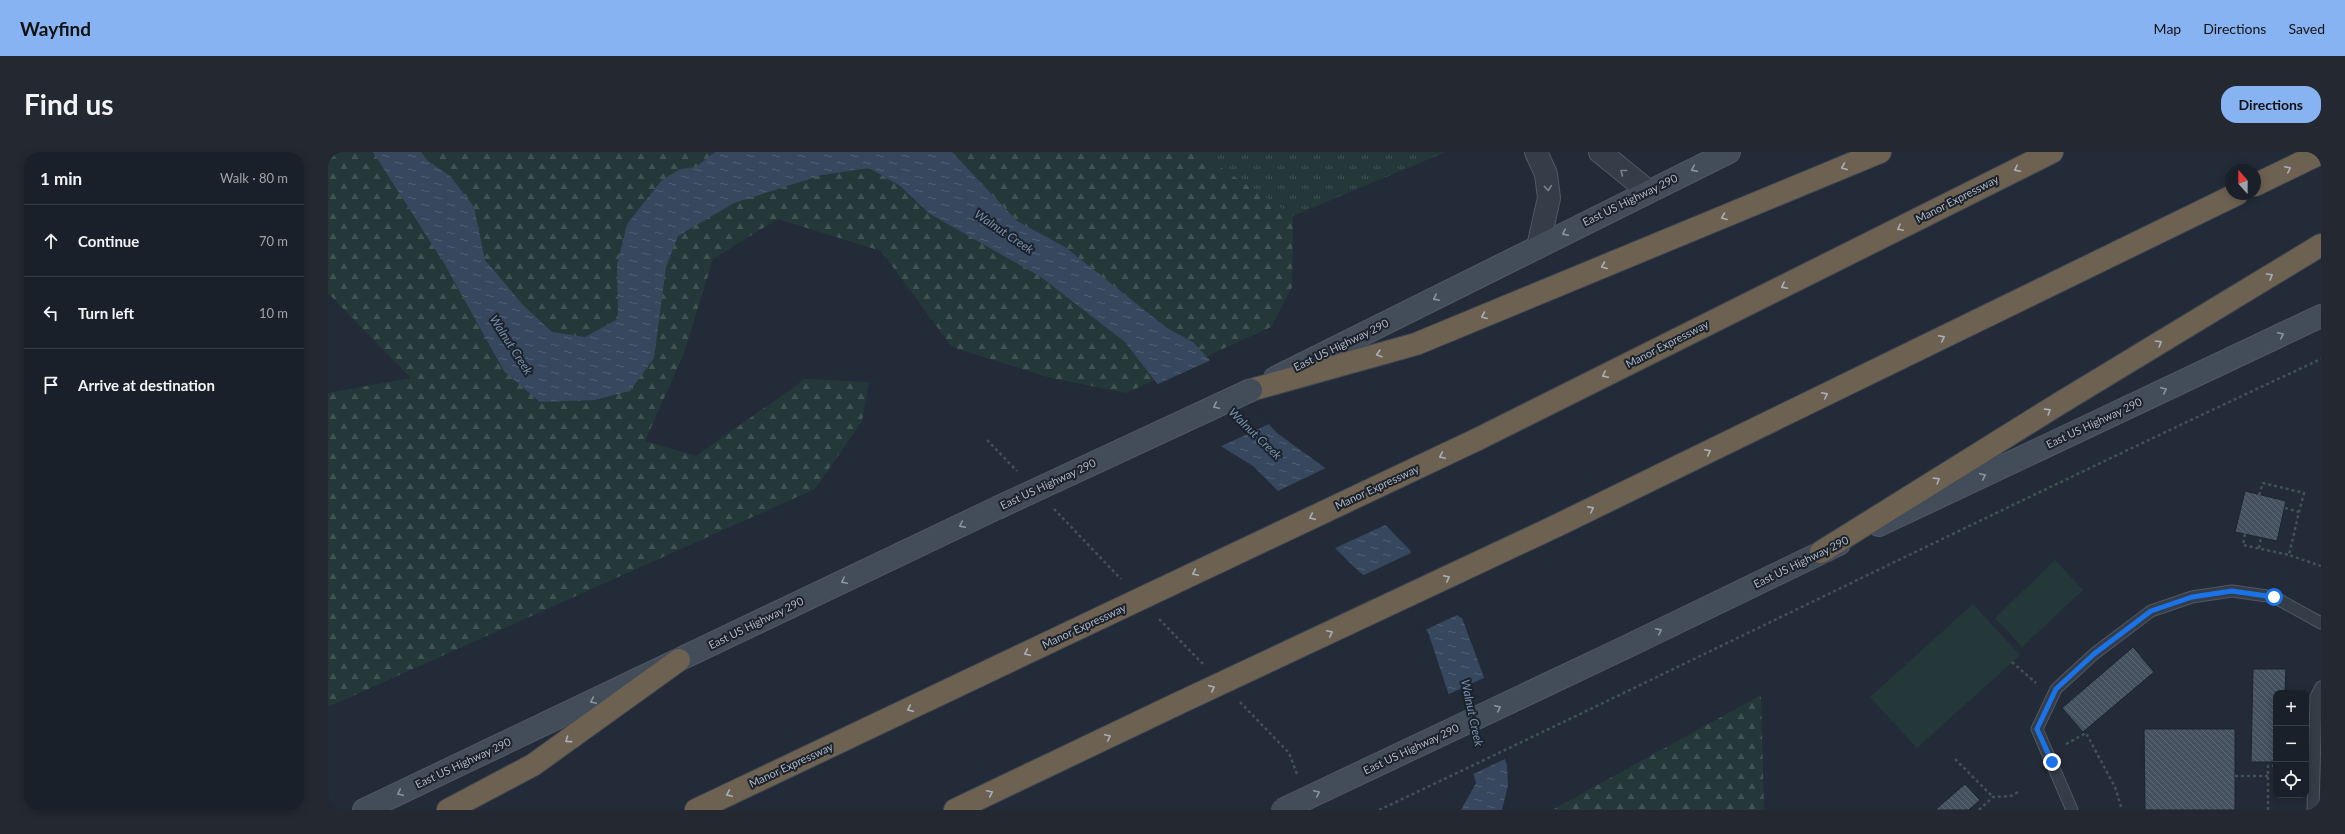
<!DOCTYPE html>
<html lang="en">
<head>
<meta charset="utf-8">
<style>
	:root { --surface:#1a2029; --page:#232831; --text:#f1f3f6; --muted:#9fa3a8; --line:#383e46; --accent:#87b3f2 }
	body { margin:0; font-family:Lato,sans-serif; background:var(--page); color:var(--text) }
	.controls { position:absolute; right:12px; bottom:12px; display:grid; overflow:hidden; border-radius:8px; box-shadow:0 2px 10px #0003 }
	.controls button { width:36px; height:36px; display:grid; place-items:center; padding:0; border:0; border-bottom:1px solid var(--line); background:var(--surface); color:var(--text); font:20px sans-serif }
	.compass { position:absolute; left:1897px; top:12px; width:36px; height:36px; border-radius:50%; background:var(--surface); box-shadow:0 2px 10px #0003; rotate:339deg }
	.stop { position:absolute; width:12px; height:12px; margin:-9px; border:3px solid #1a73e8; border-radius:50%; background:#fff }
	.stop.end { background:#1a73e8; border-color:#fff; box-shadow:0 1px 4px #0008 }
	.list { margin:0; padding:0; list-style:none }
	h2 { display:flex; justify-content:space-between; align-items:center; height:52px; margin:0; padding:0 16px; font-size:17px }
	h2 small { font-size:13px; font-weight:400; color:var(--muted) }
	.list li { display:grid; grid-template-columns:26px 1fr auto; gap:12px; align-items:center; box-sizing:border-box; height:72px; padding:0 16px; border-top:1px solid var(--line) }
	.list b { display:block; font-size:15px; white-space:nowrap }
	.list em { font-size:13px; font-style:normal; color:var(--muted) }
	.icon { flex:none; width:22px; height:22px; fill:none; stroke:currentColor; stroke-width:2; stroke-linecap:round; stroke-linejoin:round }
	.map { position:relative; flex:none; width:1993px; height:658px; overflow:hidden; border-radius:16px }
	header { display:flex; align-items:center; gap:24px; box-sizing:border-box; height:56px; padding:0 20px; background:var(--accent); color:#111 }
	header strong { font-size:19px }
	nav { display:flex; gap:22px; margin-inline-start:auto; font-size:14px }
	.intro { display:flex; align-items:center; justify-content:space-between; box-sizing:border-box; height:96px; padding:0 24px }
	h1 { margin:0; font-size:28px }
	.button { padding:10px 18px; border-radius:16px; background:var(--accent); color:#111; font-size:14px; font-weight:700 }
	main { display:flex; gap:24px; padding:0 24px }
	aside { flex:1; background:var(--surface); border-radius:16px; box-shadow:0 2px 10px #0003 }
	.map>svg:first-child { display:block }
	.grass { fill:url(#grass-tufts) }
	.forest { fill:url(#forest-firs) }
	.pitch { fill:#253839 }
	.water { fill:url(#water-ripples) }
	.pier { fill:#222b37 }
	.building { fill:url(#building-back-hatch); stroke:#1c242e }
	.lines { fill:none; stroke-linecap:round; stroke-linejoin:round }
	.service-casing { stroke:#505862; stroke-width:13 }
	.minor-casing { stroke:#505862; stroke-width:24 }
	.secondary-casing { stroke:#505862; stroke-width:24 }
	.motorway-casing { stroke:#404852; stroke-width:24 }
	.path { stroke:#415356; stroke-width:2.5; stroke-dasharray:3 3; stroke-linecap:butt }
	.service { stroke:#353d48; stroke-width:11 }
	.minor { stroke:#353d48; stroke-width:22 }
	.secondary { stroke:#434d5a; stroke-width:22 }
	.motorway { stroke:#6d6252; stroke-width:22 }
	.secondary-bridge-casing { stroke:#505862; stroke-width:24; stroke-linecap:butt }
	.motorway-bridge-casing { stroke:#404852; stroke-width:24; stroke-linecap:butt }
	.secondary-bridge { stroke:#434d5a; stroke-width:22 }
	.motorway-bridge { stroke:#6d6252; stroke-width:22 }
	.oneway { stroke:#a9afb9 }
	.oneway2 { stroke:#8a939f }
	.oneway3 { stroke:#79818c }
	.route { stroke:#1a73e8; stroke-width:5 }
	.labels { text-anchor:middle; stroke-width:4; stroke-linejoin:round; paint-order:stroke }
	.street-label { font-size:11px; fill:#b0b8c4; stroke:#1b222c }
	.water-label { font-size:12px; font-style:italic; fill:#798fab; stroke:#1b222c }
</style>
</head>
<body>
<header>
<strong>Wayfind</strong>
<nav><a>Map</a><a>Directions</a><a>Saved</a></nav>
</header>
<div class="intro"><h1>Find us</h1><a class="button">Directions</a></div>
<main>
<aside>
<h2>1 min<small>Walk · 80 m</small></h2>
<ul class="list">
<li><svg class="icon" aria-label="ahead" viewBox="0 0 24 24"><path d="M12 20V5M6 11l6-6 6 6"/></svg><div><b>Continue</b></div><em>70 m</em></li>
<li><svg class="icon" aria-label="left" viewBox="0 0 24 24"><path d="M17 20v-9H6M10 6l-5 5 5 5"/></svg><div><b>Turn left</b></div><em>10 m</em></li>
<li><svg class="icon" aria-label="arrive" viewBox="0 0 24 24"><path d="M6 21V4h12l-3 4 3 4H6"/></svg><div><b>Arrive at destination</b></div></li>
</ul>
</aside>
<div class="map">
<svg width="1993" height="658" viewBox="0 0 1993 658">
	<defs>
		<pattern id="grass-tufts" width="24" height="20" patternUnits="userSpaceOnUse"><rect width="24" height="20" fill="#253839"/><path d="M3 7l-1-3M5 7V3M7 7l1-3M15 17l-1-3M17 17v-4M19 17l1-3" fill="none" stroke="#425354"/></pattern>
		<pattern id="forest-firs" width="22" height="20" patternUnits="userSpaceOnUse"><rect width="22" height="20" fill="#253839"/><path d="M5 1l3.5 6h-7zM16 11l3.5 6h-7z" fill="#425354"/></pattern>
		<pattern id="water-ripples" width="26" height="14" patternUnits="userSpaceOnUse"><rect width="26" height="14" fill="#36475e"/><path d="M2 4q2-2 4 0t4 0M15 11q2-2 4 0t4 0" fill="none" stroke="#515f73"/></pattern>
		<pattern id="building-back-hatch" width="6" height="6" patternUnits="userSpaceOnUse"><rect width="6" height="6" fill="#45515f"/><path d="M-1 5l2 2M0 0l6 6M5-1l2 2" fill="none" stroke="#5d6874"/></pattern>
	</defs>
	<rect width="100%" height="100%" fill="#222b37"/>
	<path class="grass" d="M870 0H1118L965 64Z"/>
	<path class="forest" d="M0 0H870L965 64 964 135 943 175 798 241 723 226 624 195 553 99 450 67 385 107 356 201 317 289 368 304 477 227 541 230 534 269 487 337 0 555V241L83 226 0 141Z
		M1433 543 1436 658H1224Z"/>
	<path class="pitch" d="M1727 408 1755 438 1694 495 1667 466Z
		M1645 452 1692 503 1589 596 1542 545Z"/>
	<path class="water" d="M45 0H93L100 9 122 24 146 55 157 108 195 153 224 180 257 185 290 167 289 113 299 72 334 28 352 17 368 15 387 0H624L689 69 737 95 839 176 865 190 949 281 1011 326 1082 398 1092 431 1105 450 1134 466 1160 536 1163 570 1179 613 1180 633 1174 658H1133L1148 631 1135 586 1100 480 1026 415 925 314 891 293 831 234 797 190 713 125 602 62 571 33 541 16 494 23 406 51 350 84 338 115 326 206 302 239 266 248 212 250 176 219 116 111Z"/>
	<path class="pier" d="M883 208 943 271 891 295 828 233Z
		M1000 315 1012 325 1059 372 1005 397 948 340Z
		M1085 400 1094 430 1107 449 1131 462 1095 479 1034 424Z
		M1158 525 1162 536 1165 570 1179 606 1143 623 1119 543Z"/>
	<path class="building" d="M1917 339 1958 349 1949 389 1907 380Z
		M1805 495 1826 520 1755 580 1734 556Z
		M1925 517H1958L1957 541H1948V610H1923Z
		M1816 577H1907V658H1817Z
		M1637 632 1652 648 1641 658H1607Z"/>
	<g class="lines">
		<g class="service-casing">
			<path id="service" d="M1744 658 1709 577 1728 537 1766 502 1823 459 1864 445 1904 439 1946 445 1993 471
				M1985 658 1988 545 1993 535"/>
		</g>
		<g class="minor-casing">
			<path id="minor" d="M1208 0 1218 22 1221 46 1210 95
				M1272 0 1320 39"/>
		</g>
		<g class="secondary-casing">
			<path id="secondary" d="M947 226 1401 0
				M1551 373 1993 164
				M1296 496 1511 392
				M36 658 669 356"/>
		</g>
		<g class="motorway-casing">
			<path id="motorway" d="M1927 33 1993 1
				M923 238 1088 192 1552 0
				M1150 287 1724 0
				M1228 374 1909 42
				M1493 400 1729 253 1993 93
				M120 658 205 613 351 508
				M368 658 772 466
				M627 658 849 552"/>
		</g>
		<path class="path" d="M659 288 689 319
			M1931 343 1935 331 1976 341 1971 360
			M1957 356 1971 360 1961 403 1993 414
			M726 357 793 427
			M1917 382 1915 393 1961 403
			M1931 396 1933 386
			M831 467 875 512
			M1684 510 1708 531
			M912 550 961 601 969 622
			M1738 592 1758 581 1787 635 1794 658
			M1627 607 1665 645
			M1907 624H1940
			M1051 658C1366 509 1677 354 1993 207
			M1651 658 1665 645 1683 644 1692 639
			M1940 658V614H1948"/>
		<use href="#service" class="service"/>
		<use href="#minor" class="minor"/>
		<use href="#secondary" class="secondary"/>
		<use href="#motorway" class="motorway"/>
		<g class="secondary-bridge-casing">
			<path id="secondary-bridge" d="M669 356 923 238
				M954 658 1296 496"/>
		</g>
		<g class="motorway-bridge-casing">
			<path id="motorway-bridge" d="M772 466 1150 287
				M849 552 1228 374"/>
		</g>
		<use href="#secondary-bridge" class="secondary-bridge"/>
		<use href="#motorway-bridge" class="motorway-bridge"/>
	</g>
	<defs><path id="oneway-chevron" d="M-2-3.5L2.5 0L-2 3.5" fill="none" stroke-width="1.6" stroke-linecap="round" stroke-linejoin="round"/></defs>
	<g class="oneway">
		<use href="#oneway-chevron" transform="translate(1516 15) rotate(158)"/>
		<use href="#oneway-chevron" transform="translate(1689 17) rotate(153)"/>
		<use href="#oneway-chevron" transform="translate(1960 17) rotate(-26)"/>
		<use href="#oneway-chevron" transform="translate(1396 65) rotate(158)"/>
		<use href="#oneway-chevron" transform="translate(1572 76) rotate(153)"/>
		<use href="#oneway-chevron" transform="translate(1276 114) rotate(158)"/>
		<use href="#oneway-chevron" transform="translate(1942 124) rotate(-31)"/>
		<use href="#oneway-chevron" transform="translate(1456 134) rotate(153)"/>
		<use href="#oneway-chevron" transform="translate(1156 164) rotate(158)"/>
		<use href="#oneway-chevron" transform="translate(1614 186) rotate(-26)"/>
		<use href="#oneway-chevron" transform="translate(1831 191) rotate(-31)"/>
		<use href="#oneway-chevron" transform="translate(1051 202) rotate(164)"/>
		<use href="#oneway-chevron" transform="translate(1277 223) rotate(153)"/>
		<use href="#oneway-chevron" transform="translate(1497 243) rotate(-26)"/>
		<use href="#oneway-chevron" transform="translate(1720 259) rotate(-32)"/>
		<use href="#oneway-chevron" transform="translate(1380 300) rotate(-26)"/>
		<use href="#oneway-chevron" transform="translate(1114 304) rotate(155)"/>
		<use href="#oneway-chevron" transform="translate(1609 328) rotate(-32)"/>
		<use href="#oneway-chevron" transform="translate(1263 357) rotate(-26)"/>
		<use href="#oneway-chevron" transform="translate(984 365) rotate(155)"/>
		<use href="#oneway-chevron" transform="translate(867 421) rotate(155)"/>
		<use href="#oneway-chevron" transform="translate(1119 426) rotate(-25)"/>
		<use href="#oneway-chevron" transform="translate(1002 481) rotate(-25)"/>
		<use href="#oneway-chevron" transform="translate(699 501) rotate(155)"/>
		<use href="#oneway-chevron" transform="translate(884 536) rotate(-25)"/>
		<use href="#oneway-chevron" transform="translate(582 557) rotate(155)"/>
		<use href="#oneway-chevron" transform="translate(780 585) rotate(-25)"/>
		<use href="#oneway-chevron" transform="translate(240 588) rotate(144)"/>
		<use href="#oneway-chevron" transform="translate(662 641) rotate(-25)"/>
		<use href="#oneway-chevron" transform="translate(401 642) rotate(155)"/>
	</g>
	<g class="oneway2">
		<use href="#oneway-chevron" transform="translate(1366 17) rotate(154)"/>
		<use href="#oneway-chevron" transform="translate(1237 81) rotate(153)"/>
		<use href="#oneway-chevron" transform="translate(1108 146) rotate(153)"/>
		<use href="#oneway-chevron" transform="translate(1953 183) rotate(-25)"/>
		<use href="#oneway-chevron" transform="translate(1836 238) rotate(-25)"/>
		<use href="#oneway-chevron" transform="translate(888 254) rotate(155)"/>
		<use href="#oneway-chevron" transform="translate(1655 324) rotate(-25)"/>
		<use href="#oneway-chevron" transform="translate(634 373) rotate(154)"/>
		<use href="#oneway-chevron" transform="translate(516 429) rotate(154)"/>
		<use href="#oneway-chevron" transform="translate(1331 479) rotate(-26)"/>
		<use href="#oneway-chevron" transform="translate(265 549) rotate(155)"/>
		<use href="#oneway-chevron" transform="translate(1170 556) rotate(-25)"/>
		<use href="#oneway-chevron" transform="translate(72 641) rotate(155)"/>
		<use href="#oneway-chevron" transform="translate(989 641) rotate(-25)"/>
	</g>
	<g class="oneway3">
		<use href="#oneway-chevron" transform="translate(1295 20) rotate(-142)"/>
		<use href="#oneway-chevron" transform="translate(1220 36) rotate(84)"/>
	</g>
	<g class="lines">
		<path class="route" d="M1724 610 1709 577 1728 537 1766 502 1823 459 1864 445 1904 439 1946 445"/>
	</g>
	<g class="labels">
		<g class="street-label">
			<text transform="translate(1629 47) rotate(-27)" y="4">Manor Expressway</text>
			<text transform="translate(1302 48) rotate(-26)" y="4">East US Highway 290</text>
			<text transform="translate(1339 192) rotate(-27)" y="4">Manor Expressway</text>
			<text transform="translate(1013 193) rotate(-26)" y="4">East US Highway 290</text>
			<text transform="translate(1766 271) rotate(-25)" y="4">East US Highway 290</text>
			<text transform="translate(720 332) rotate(-25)" y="4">East US Highway 290</text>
			<text transform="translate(1049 335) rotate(-25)" y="4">Manor Expressway</text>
			<text transform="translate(1473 410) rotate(-26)" y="4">East US Highway 290</text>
			<text transform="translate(428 471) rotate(-26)" y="4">East US Highway 290</text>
			<text transform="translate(756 474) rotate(-25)" y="4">Manor Expressway</text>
			<text transform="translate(1083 597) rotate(-25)" y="4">East US Highway 290</text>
			<text transform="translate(135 611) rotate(-25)" y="4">East US Highway 290</text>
			<text transform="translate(463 613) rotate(-25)" y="4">Manor Expressway</text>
		</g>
		<g class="water-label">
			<text transform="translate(676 80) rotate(34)" y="4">Walnut Creek</text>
			<text transform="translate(183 193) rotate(57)" y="4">Walnut Creek</text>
			<text transform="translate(927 282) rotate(44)" y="4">Walnut Creek</text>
			<text transform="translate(1144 561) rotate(78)" y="4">Walnut Creek</text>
		</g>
	</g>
</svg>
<div class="controls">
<button>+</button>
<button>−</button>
<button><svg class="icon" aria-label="locate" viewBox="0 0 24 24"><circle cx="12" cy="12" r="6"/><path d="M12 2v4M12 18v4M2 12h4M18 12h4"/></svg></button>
</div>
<svg class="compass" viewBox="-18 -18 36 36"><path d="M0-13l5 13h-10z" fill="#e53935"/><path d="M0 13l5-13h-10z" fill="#9fa3a8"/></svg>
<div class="stop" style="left:1946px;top:445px"></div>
<div class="stop end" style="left:1724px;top:610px"></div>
</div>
</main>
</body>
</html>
